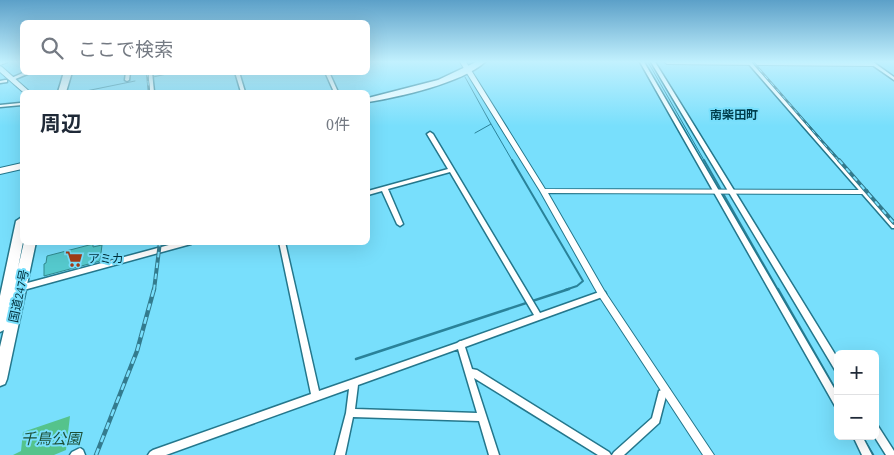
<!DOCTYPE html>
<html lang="ja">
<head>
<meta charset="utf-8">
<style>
	:root { --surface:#fff; --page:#f6f6f7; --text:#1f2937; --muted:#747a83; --line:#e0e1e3 }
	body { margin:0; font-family:"Source Serif 4","Noto Sans JP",serif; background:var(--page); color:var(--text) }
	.controls { position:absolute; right:15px; bottom:15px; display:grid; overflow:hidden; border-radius:8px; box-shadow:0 5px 20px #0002 }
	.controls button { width:45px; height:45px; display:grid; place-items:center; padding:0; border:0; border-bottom:1px solid var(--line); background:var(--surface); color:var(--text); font:25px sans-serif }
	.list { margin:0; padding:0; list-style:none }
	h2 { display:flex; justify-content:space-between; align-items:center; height:65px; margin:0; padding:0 20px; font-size:21px }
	h2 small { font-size:16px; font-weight:400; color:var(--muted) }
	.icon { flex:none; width:28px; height:28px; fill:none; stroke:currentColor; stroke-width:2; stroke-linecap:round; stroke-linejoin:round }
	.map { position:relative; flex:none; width:894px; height:455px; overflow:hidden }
	.search { position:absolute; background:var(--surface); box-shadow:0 5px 20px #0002; left:20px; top:20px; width:350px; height:55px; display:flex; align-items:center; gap:12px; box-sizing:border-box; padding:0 18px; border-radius:8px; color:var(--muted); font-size:19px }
	.panel { position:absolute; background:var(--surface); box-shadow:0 5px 20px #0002; left:20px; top:90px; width:350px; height:155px; border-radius:8px }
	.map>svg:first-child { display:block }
	.green { fill:#55c38c }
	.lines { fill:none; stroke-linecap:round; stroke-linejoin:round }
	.stream-far2 { stroke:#2a8299; stroke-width:1 }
	.stream-far1 { stroke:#2a8299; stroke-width:2 }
	.stream { stroke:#2a8299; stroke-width:2.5 }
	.building { fill:#55c9cd; stroke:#318a8e }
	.minor-casing { stroke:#24778c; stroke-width:3 }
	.tertiary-casing { stroke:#24778c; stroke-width:2 }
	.primary-casing { stroke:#24778c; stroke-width:2 }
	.trunk-casing { stroke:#24778c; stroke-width:3 }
	.minor { fill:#fff; fill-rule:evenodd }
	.tertiary { fill:#fff; fill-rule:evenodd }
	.primary { fill:#fff; fill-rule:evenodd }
	.trunk { fill:#fff; fill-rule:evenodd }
	.rail-far2-casing { stroke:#337b8e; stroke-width:2.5 }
	.rail-far1-casing { stroke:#337b8e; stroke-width:4 }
	.rail-casing { stroke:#337b8e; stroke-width:4.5 }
	.rail-far2 { stroke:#78dffc; stroke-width:1; stroke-dasharray:4.5; stroke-linecap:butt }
	.rail-far1 { stroke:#78dffc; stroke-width:2; stroke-dasharray:5.5; stroke-linecap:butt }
	.rail { stroke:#78dffc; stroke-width:2.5; stroke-dasharray:7; stroke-linecap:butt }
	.labels { text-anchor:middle; stroke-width:4; stroke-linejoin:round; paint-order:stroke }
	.far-quarter-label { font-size:12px; font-weight:bold; fill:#003e4d; stroke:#78dffc }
	.poi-label { font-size:12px; fill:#00303c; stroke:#78dffc; text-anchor:start }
	.street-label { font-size:12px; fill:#00303c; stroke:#78dffc }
	.near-park-label { font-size:15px; font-style:italic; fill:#1c4f36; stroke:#78dffc }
</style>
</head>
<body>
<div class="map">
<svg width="894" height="455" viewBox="0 0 894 455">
	<rect width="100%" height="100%" fill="#78dffc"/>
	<path class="green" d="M70 416 66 450 54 455H13L21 451 23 432Z"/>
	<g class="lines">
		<path class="stream-far2" d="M648 62 705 162
			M153 77 176 72
			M465 77 491 124 475 133
			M81 92 135 81
			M0 107 12 106
			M491 124 513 162"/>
		<path class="stream-far1" d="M512 160 583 281 577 286 565 290
			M704 160 778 290"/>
		<path class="stream" d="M778 289 838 394
			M356 359 569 289
			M864 440 873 455"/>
	</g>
	<path class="building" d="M93 244V247L102 245 100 261 44 276V264L46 263 47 256Z"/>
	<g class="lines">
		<g class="minor-casing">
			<path id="minor" d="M640 62H644L838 395V407L835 406Z
				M651 62H655L838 359V371L835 370Z
				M747 62H751L894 222V228H892Z
				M868 62H873L894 77V80Z
				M25 72H32L13 80 9 79Z
				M126 72H130L129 80 127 81 125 80Z
				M148 72H152L154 92H150Z
				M235 72H239L245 92H241Z
				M325 72H329L338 92H334Z
				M5 80H7V82L0 83V81Z
				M20 103H22V105L0 107V105Z
				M430 132 433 134 540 313 602 291 605 292 606 294 605 296 465 347 472 369 477 370 609 452 611 455H598L474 378 499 455H489L479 421 353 417 345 455H335L346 413 349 389 166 455H148L150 452 153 450 311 394 279 242H285L319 391 457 343 460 341H461L534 315 450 172 388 189 403 224 400 226 397 224 382 191 368 195V191L448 169 427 134ZM458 349 477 413 355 409 358 385Z
				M180 242H194L191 244 20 291 18 290 17 288 18 286 20 285Z
				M666 388 669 389 670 392 669 395 666 396 659 423 624 455H612L614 452 652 418 659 391Z
				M875 425 878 426 894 451V455H886L874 436H875Z
				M853 436H862L872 455H862Z
				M80 448 83 450 85 455H70L72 452Z"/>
		</g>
		<g class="tertiary-casing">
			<path id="tertiary" d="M0 62H8L0 65Z
				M460 62H466L545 189 867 190 868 192 867 194H865L548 193 605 292 714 455H703L599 296 540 191Z
				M665 62H873L876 64 873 66 667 64Z"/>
		</g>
		<g class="primary-casing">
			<path id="primary" d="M0 66 2 67 30 92H23L0 72Z
				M22 163V169L0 174V168Z"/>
		</g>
		<g class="trunk-casing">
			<path id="trunk" d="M476 62H485C462 83 399 97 368 102V98L438 80Z
				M64 72H72L66 92H58Z
				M22 217 23 242 18 268 24 242H36L7 379 5 384 0 386V347L4 330 0 332V296L16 221Z"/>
		</g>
		<use href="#minor" class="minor"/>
		<use href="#tertiary" class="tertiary"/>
		<use href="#primary" class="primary"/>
		<use href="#trunk" class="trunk"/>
		<g class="rail-far2-casing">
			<path id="rail-far2" d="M753 62 840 162
				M147 72 149 92"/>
		</g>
		<g class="rail-far1-casing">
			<path id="rail-far1" d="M839 160 894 223
				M154 290 160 242"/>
		</g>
		<g class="rail-casing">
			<path id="rail" d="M96 455 137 351 154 289"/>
		</g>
		<use href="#rail-far2" class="rail-far2"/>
		<use href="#rail-far1" class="rail-far1"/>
		<use href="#rail" class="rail"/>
	</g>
	<linearGradient id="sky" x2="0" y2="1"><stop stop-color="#5ca0c8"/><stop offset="0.49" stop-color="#c2f1fe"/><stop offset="1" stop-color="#c2f1fe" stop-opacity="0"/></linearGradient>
	<rect width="894" height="126" fill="url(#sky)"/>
	<defs>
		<g id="supermarket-bare" transform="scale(1.35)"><path d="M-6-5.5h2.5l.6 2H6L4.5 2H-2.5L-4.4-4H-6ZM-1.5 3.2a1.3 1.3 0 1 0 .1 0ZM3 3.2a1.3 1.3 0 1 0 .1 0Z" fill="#a33d17" stroke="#78dffc" stroke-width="2.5" paint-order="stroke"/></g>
	</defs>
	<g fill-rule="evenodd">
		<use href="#supermarket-bare" x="74" y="259"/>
	</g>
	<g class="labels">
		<g class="far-quarter-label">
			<text x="734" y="119">南柴田町</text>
		</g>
		<g class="poi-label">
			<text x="88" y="263">アミカ</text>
		</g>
		<g class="street-label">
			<text transform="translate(19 296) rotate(-78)" y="4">国道247号</text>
		</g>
		<g class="near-park-label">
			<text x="51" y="444">千鳥公園</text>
		</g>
	</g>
</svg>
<div class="controls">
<button>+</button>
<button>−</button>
</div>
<div class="search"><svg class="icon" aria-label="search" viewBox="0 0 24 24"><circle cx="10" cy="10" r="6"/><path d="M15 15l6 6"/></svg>ここで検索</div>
<section class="panel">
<h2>周辺<small>0件</small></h2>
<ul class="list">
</ul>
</section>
</div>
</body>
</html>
